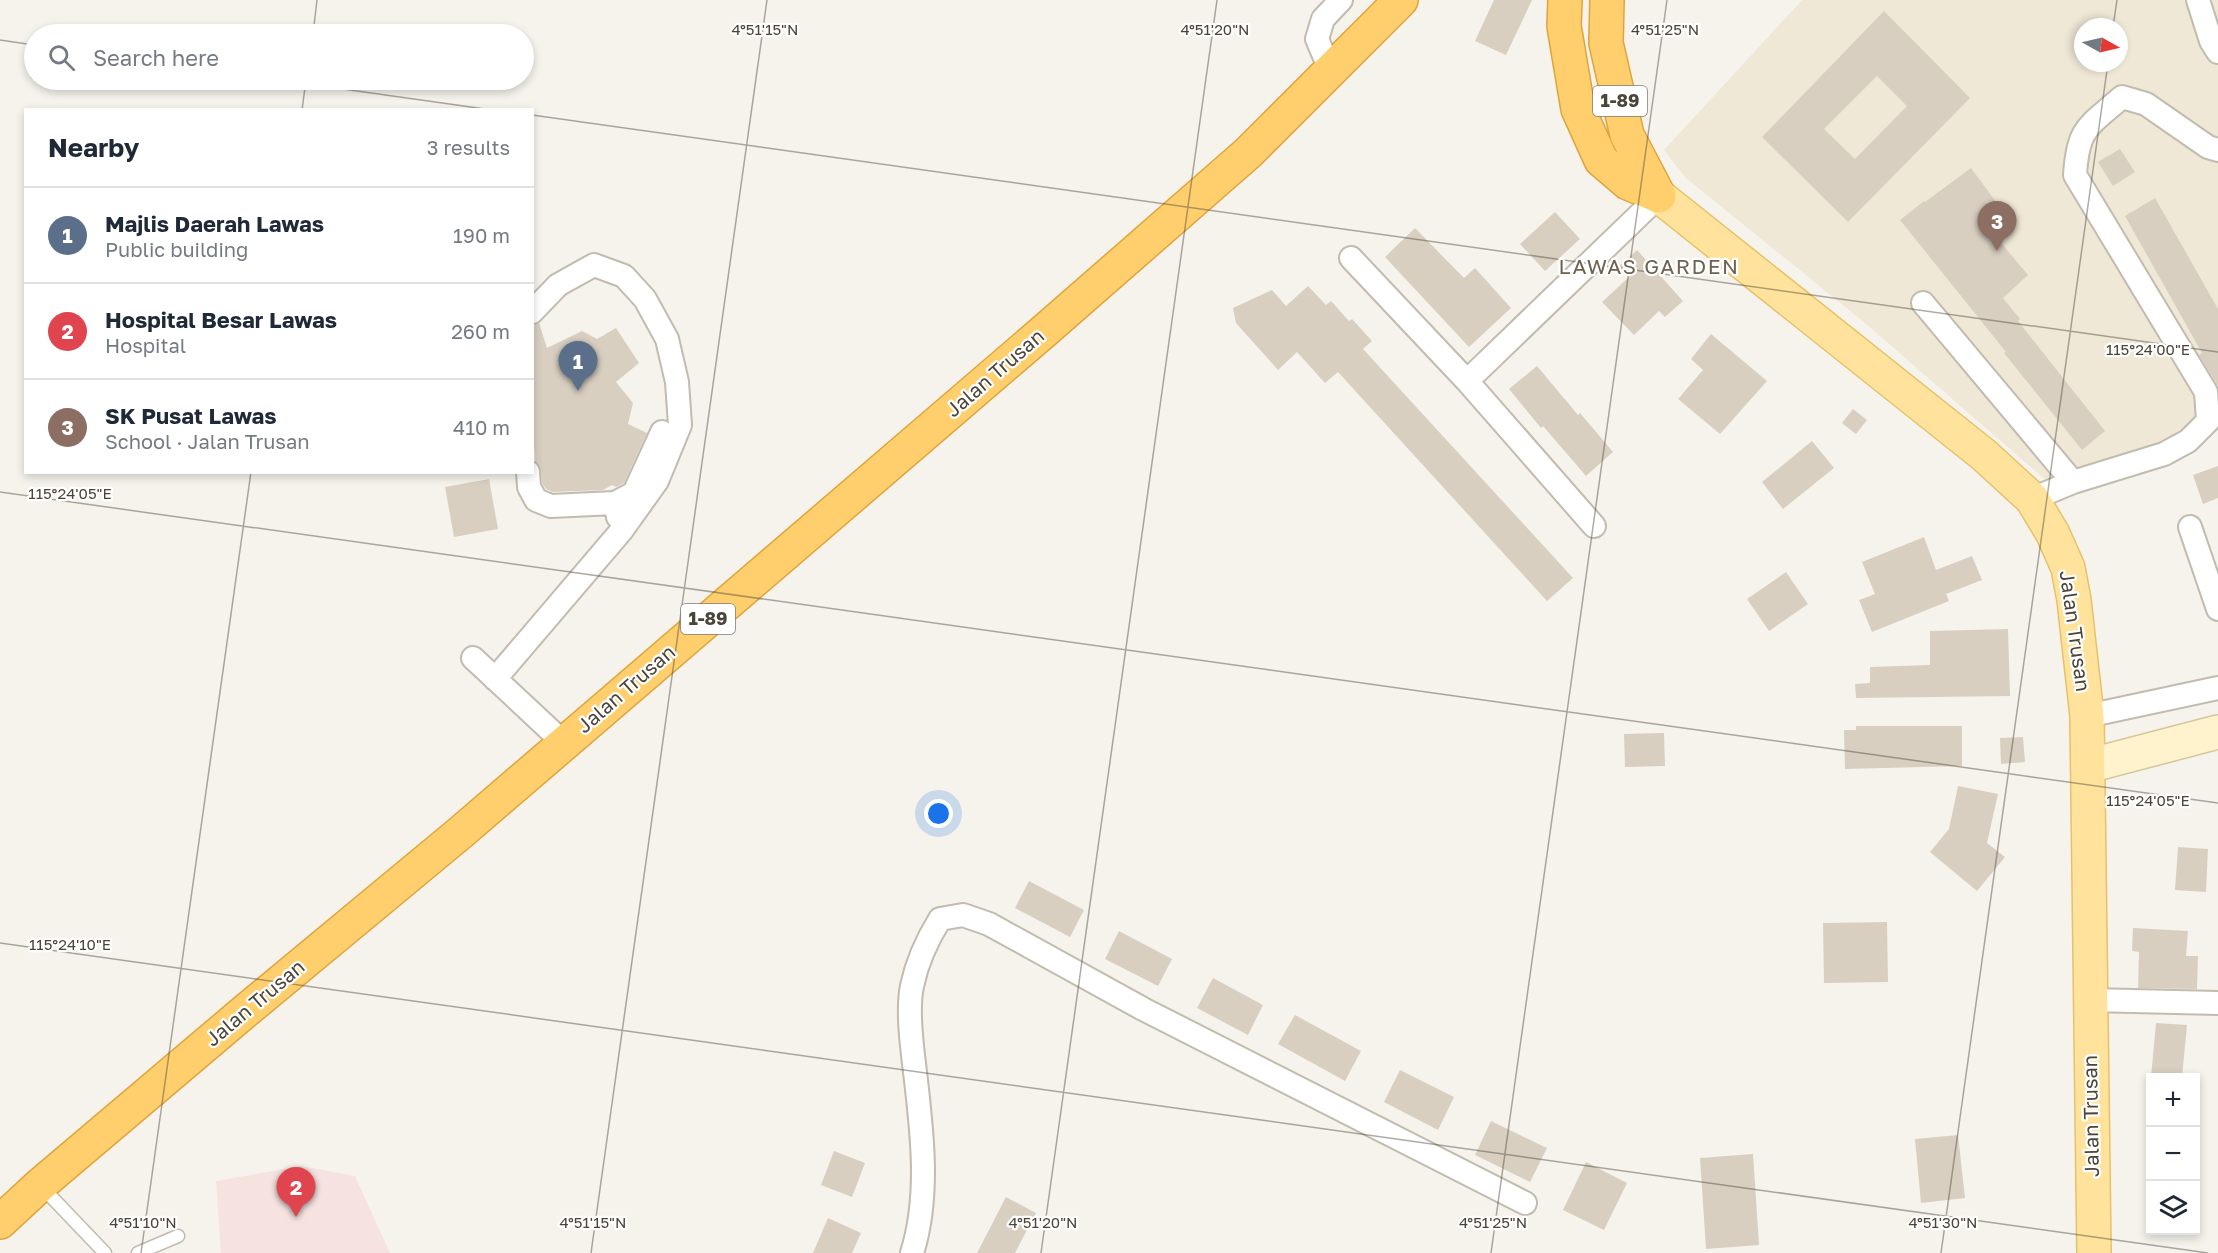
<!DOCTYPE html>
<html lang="en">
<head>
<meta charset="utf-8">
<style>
	:root { --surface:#fff; --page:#f2f2f3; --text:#1f2937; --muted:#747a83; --line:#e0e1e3; --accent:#0b8043 }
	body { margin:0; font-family:"Golos Text",sans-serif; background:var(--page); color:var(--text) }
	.controls { position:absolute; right:18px; bottom:18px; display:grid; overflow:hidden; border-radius:0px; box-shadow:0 3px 9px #0003 }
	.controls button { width:54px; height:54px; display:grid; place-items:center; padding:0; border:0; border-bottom:2px solid var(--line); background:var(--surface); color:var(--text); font:30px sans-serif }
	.compass { position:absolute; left:2074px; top:18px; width:54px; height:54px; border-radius:50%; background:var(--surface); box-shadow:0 3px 9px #0003; rotate:98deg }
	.you { position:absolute; left:939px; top:814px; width:21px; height:21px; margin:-15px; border:4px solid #fff; border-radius:50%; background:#1a73e8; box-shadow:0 0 0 9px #1a73e833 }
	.badge { display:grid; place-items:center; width:39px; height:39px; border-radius:50%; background:var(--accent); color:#fff; font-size:20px; font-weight:700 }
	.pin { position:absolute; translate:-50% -50px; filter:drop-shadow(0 2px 3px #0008) }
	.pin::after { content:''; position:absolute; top:32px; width:21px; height:18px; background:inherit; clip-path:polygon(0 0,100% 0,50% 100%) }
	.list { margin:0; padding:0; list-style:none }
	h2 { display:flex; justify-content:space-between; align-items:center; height:78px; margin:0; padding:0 24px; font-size:26px }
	h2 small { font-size:20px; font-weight:400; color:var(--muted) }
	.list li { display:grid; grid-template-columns:39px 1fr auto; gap:18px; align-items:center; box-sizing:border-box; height:96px; padding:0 24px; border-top:2px solid var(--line) }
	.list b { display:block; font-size:22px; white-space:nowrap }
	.list p { margin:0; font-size:20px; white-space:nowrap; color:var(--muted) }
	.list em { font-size:20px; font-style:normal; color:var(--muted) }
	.icon { flex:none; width:33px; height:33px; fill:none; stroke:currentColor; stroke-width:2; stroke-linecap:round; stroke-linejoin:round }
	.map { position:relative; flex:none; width:2218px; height:1253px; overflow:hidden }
	.search { position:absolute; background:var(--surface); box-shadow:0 3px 9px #0003; left:24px; top:24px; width:510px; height:66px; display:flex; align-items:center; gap:15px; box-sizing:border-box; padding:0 21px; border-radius:33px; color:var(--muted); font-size:22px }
	.panel { position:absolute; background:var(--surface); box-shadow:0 3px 9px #0003; left:24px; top:108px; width:510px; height:366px; border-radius:0px }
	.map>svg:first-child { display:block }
	.education { fill:#efe8d6; fill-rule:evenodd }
	.medical { fill:#f6e3e0 }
	.building { fill:#d8cfc1; fill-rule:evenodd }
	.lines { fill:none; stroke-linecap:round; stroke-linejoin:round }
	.lane-casing { stroke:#c2bbae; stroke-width:15 }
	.street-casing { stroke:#c2bbae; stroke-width:26 }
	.secondary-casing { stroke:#d6c79b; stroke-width:36 }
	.primary-casing { stroke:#e6c16a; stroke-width:36 }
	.highway-casing { stroke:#e0a43c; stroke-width:36 }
	.lane { stroke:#fff; stroke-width:12 }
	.street { stroke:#fff; stroke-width:22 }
	.secondary { stroke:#fff3cd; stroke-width:33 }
	.primary { stroke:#ffe39c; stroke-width:33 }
	.highway { stroke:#ffcf6e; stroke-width:33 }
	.ticks { fill:none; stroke:#4b4439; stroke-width:1.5; stroke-opacity:0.45 }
	.labels { text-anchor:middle; stroke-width:4.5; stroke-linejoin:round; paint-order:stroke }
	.shield { fill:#fff; stroke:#817c74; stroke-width:1.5 }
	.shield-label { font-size:18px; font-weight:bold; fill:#4b4439 }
	.street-label { font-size:20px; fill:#4b4439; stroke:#fff }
	.neighbourhood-label { font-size:21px; letter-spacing:1.5px; fill:#6e6250; stroke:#fff }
	.ticks-label { font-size:15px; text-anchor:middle; fill:#4b4439; stroke:#fff; stroke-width:4.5; stroke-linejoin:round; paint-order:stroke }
</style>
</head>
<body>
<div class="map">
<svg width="2218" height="1253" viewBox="0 0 2218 1253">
	<rect width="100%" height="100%" fill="#f6f3ec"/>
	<path class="education" d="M1802 0H2218V428L2181 455 2064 496 1865 323 1686 178 1664 150ZM2083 27H2119V63H2083Z"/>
	<path class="medical" d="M301 1166 355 1176 390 1253H221L216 1181Z"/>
	<path class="building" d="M1494 0H1532L1506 55 1475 41Z
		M1884 11 1970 98 1848 222 1762 137ZM1877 76 1907 106 1855 159 1824 129Z
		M2120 149 2135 172 2113 186 2098 162Z
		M1971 168 2008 218 1991 231 2028 275 2003 298 2020 319 2018 321 2105 431 2082 450 2004 353 2006 352 1900 220 1924 201 1925 202Z
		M2155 198 2218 309V386L2199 355 2202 353 2125 216Z
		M1555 212 1580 239 1545 271 1520 244Z
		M1415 228 1464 278 1475 268 1511 308 1469 347 1385 257Z
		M1637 250 1683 301 1665 317 1659 311 1634 335 1602 302 1629 277 1619 266Z
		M1308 286 1326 305 1331 301 1349 321 1352 319 1372 341 1363 349 1573 578 1547 601 1338 372 1325 383 1297 352 1278 370 1236 323 1233 308 1272 290 1286 306Z
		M539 323 547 348 582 331 597 339 616 328 639 363 616 382 633 403 628 424 647 433 624 483 616 487 612 485 603 490 553 492 546 489 542 483 541 471 535 461 532 422V325Z
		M1711 334 1767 381 1720 434 1678 399 1703 370 1691 359Z
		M1537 366 1578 415 1580 413 1613 452 1586 476 1543 426 1541 428 1509 389Z
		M1853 409 1867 420 1856 434 1842 423Z
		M1812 441 1834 468 1783 509 1762 482Z
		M2218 466V498L2203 504 2193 475Z
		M489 479 498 529 454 537 445 487Z
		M1924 537 1936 570 1972 556 1982 580 1946 594 1949 601 1872 632 1859 600 1875 594 1862 562Z
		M1786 572 1808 604 1769 631 1747 599Z
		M2008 629 2010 696 1856 698 1855 684 1870 683V667L1930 665V631Z
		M1856 726H1962V766L1845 769 1844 730H1856Z
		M1664 733 1665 766 1625 767 1624 734Z
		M2023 737 2025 762 2001 764 2000 738Z
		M1958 786 1998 794 1987 843 2005 857 1977 891 1930 852 1949 829Z
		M2178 847 2208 849 2206 892 2175 890Z
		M1029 881 1084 910 1070 937 1015 908Z
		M1887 922 1888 982 1824 983 1823 923Z
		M2133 928 2188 931 2186 956H2198L2197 989 2138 988 2139 952 2132 951Z
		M1119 931 1172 959 1158 986 1105 959Z
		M1213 978 1263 1005 1248 1035 1197 1008Z
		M1295 1015 1361 1051 1345 1081 1278 1044Z
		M2156 1023 2187 1025 2182 1077H2151Z
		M1400 1070 1454 1097 1438 1130 1384 1102Z
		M1491 1121 1547 1148 1530 1182 1475 1155Z
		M1958 1135 1965 1198 1921 1203 1915 1139Z
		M834 1151 865 1163 852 1197 821 1185Z
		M1753 1154 1759 1245 1706 1249 1700 1158Z
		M1586 1162 1627 1183 1604 1230 1563 1210Z
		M1006 1197 1036 1213 1015 1253H977Z
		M828 1218 861 1233 852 1253H813Z"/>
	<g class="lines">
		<g class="lane-casing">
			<path id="lane" d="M41 1186 105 1253
				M138 1253 178 1236"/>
		</g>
		<g class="street-casing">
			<path id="street" d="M2198 0 2211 41 2218 52
				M1331 72 1317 39 1323 19 1341 0
				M1351 258 1467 381 1659 196
				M1923 303 2073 482
				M1467 381 1594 526
				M528 472 529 487 536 500 551 506 615 503 618 517
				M2032 499 2073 482 2164 454 2188 441 2208 421 2206 392 2075 175C2078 127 2088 127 2122 97L2146 104 2208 147 2218 150
				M615 503 634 493 662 432
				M2190 527 2218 609
				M473 658 564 743
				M495 679 622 530 657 481 680 425 677 382 667 339 645 299 624 276 594 265 558 285 532 312
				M2087 716 2218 688
				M2090 1000 2218 1003
				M912 1253C930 1196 922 1131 915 1072 912 1047 907 1010 912 986 917 962 927 940 940 919L963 915 989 924 1143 1009 1525 1203"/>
		</g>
		<g class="secondary-casing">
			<path id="secondary" d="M2088 766 2218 732"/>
		</g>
		<g class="primary-casing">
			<path id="primary" d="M1659 196 1984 455 2032 499 2053 534 2068 568 2074 600 2087 716 2094 1253"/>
		</g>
		<g class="highway-casing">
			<path id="highway" d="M1565 0 1564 26 1578 109 1601 160 1628 183 1659 196
				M1607 0 1606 43 1627 135 1659 196
				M0 1222 40 1185 243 1013 460 833 1042 333 1248 153 1401 0"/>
		</g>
		<use href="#lane" class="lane"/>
		<use href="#street" class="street"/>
		<use href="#secondary" class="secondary"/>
		<use href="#primary" class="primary"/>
		<use href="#highway" class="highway"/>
	</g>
	<path class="ticks" d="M2113 27 2117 0M313 34 317 0M0 40 34 45M279 80 492 110M302 110 306 80M532 115 2218 352M0 492 2218 803M0 943 2208 1253M141 1253 251 472M591 1253 767 0M1041 1253 1217 0M1491 1253 1667 0M1941 1253 2108 63"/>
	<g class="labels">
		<g class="shield">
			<rect x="1593" y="86" width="54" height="30" rx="4.5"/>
			<rect x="681" y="604" width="54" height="30" rx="4.5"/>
		</g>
		<g class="shield-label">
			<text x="1620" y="107">1-89</text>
			<text x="708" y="625">1-89</text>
		</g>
		<g class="street-label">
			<text transform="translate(995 373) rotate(-41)" y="7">Jalan Trusan</text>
			<text transform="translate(2075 631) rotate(82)" y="7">Jalan Trusan</text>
			<text transform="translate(626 689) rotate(-41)" y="7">Jalan Trusan</text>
			<text transform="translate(255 1003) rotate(-40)" y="7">Jalan Trusan</text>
			<text transform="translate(2091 1116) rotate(-91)" y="7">Jalan Trusan</text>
		</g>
		<g class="neighbourhood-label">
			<text x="1649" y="274">LAWAS GARDEN</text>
		</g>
	</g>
	<g class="ticks-label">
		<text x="765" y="35">4°51'15"N</text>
		<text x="1215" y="35">4°51'20"N</text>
		<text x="1665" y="35">4°51'25"N</text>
		<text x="2148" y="355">115°24'00"E</text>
		<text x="70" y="499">115°24'05"E</text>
		<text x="2148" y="806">115°24'05"E</text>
		<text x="70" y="950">115°24'10"E</text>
		<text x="143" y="1228">4°51'10"N</text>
		<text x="593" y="1228">4°51'15"N</text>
		<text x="1043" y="1228">4°51'20"N</text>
		<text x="1493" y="1228">4°51'25"N</text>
		<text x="1943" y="1228">4°51'30"N</text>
	</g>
</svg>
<div class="controls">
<button>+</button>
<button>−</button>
<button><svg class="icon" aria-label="layers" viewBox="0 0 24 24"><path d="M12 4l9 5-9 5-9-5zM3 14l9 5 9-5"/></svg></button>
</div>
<svg class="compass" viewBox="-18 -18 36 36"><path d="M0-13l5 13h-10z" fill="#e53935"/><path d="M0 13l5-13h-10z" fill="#747a83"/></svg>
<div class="you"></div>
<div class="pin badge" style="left:578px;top:391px;background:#5c6f8a">1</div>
<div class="pin badge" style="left:296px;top:1217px;background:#e0444e">2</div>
<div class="pin badge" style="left:1997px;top:251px;background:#8d6e63">3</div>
<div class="search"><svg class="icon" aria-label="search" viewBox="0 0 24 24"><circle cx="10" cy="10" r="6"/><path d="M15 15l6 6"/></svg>Search here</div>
<section class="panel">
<h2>Nearby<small>3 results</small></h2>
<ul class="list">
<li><span class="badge" style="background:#5c6f8a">1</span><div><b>Majlis Daerah Lawas</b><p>Public building</p></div><em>190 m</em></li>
<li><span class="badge" style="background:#e0444e">2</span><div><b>Hospital Besar Lawas</b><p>Hospital</p></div><em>260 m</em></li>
<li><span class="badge" style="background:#8d6e63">3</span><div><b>SK Pusat Lawas</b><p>School · Jalan Trusan</p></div><em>410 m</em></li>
</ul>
</section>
</div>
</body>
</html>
